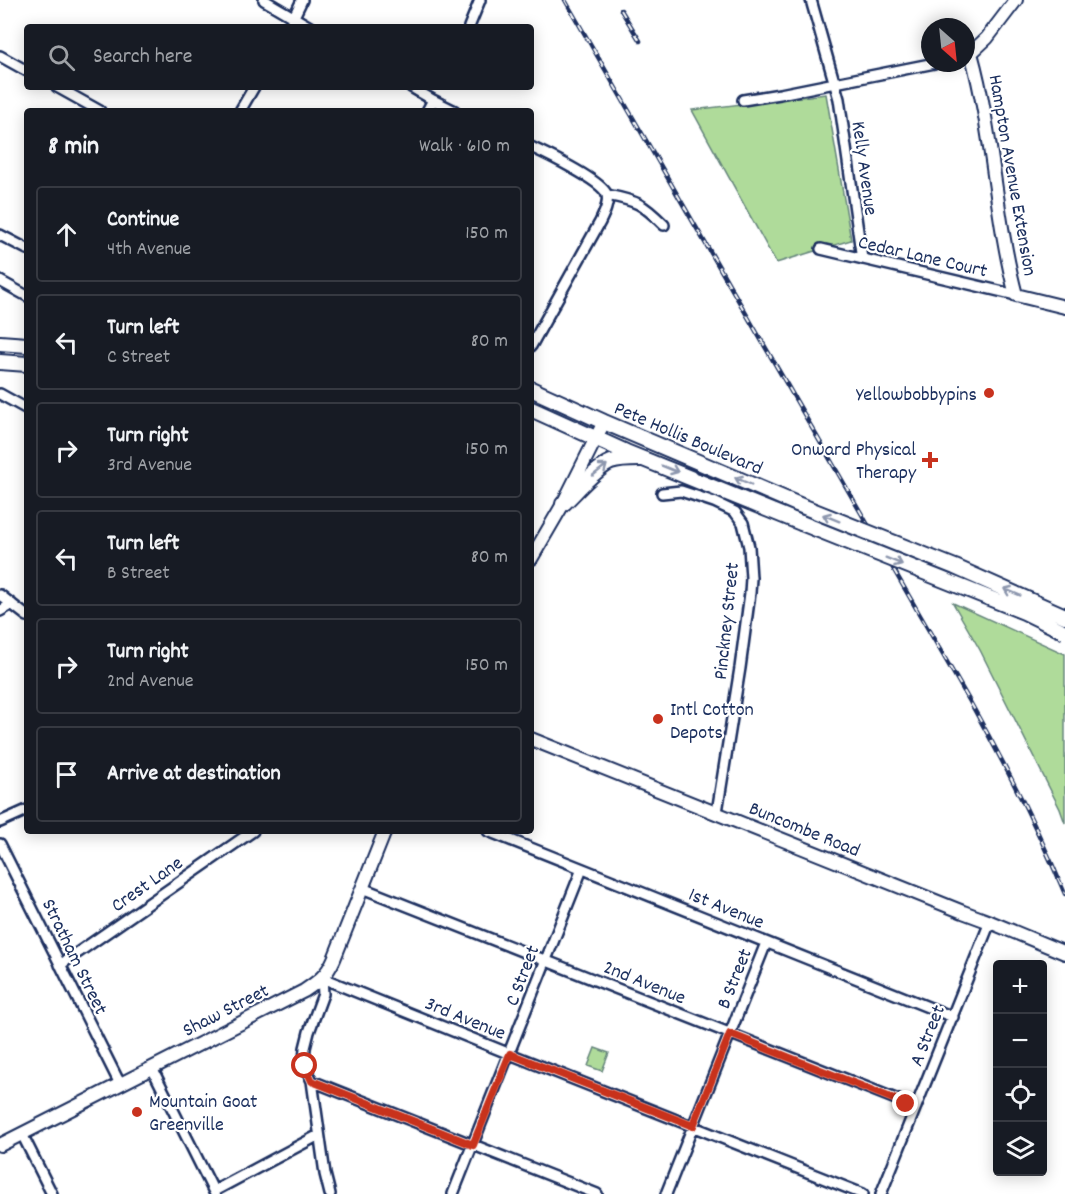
<!DOCTYPE html>
<html lang="en">
<head>
<meta charset="utf-8">
<style>
	:root { --surface:#171b24; --page:#20242c; --text:#f1f3f6; --muted:#9ea1a6; --line:#363941 }
	body { margin:0; font-family:Dekko,sans-serif; background:var(--page); color:var(--text) }
	.controls { position:absolute; right:18px; bottom:18px; display:grid; overflow:hidden; border-radius:6px; box-shadow:0 3px 15px #0003 }
	.controls button { width:54px; height:54px; display:grid; place-items:center; padding:0; border:0; border-bottom:2px solid var(--line); background:var(--surface); color:var(--text); font:30px sans-serif }
	.compass { position:absolute; left:921px; top:18px; width:54px; height:54px; border-radius:50%; background:var(--surface); box-shadow:0 3px 15px #0003; rotate:153deg }
	.stop { position:absolute; width:18px; height:18px; margin:-14px; border:4px solid #c8321e; border-radius:50%; background:#fff }
	.stop.end { background:#c8321e; border-color:#fff; box-shadow:0 2px 6px #0008 }
	.list { margin:0; padding:0; list-style:none }
	h2 { display:flex; justify-content:space-between; align-items:center; height:78px; margin:0; padding:0 24px; font-size:26px }
	h2 small { font-size:20px; font-weight:400; color:var(--muted) }
	.list li { display:grid; grid-template-columns:39px 1fr auto; gap:18px; align-items:center; box-sizing:border-box; height:96px; margin:0 12px 12px; padding:0 12px; border:2px solid var(--line); border-radius:6px }
	.list b { display:block; font-size:22px; white-space:nowrap }
	.list p { margin:0; font-size:20px; white-space:nowrap; color:var(--muted) }
	.list em { font-size:20px; font-style:normal; color:var(--muted) }
	.icon { flex:none; width:33px; height:33px; fill:none; stroke:currentColor; stroke-width:2; stroke-linecap:round; stroke-linejoin:round }
	.map { position:relative; flex:none; width:1065px; height:1194px; overflow:hidden }
	.search { position:absolute; background:var(--surface); box-shadow:0 3px 15px #0003; left:24px; top:24px; width:510px; height:66px; display:flex; align-items:center; gap:15px; box-sizing:border-box; padding:0 21px; border-radius:6px; color:var(--muted); font-size:22px }
	.panel { position:absolute; background:var(--surface); box-shadow:0 3px 15px #0003; left:24px; top:108px; width:510px; height:726px; border-radius:6px }
	.map>svg:first-child { display:block }
	.green { fill:#afdb9a; stroke:#65857c; stroke-width:1.5 }
	.lines { fill:none; stroke-linecap:round; stroke-linejoin:round }
	.minor-casing { stroke:#1b2f5e; stroke-width:14 }
	.tertiary-casing { stroke:#1b2f5e; stroke-width:16 }
	.secondary-casing { stroke:#1b2f5e; stroke-width:18 }
	.minor { stroke:#fff; stroke-width:9 }
	.tertiary { stroke:#fff; stroke-width:12 }
	.secondary { stroke:#fff; stroke-width:14 }
	.rail-casing { stroke:#1b2f5e; stroke-width:4.5 }
	.rail { stroke:#fff; stroke-width:2; stroke-dasharray:7; stroke-linecap:butt }
	.secondary-bridge-casing { stroke:#1b2f5e; stroke-width:18; stroke-linecap:butt }
	.secondary-bridge { stroke:#fff; stroke-width:14 }
	.oneway { stroke:#8d97ae }
	.route { stroke:#c8321e; stroke-width:8 }
	.poi-dot { fill:#c8321e; stroke:#fff; stroke-width:2 }
	.labels { text-anchor:middle; stroke-width:4.5; stroke-linejoin:round; paint-order:stroke }
	.street-label { font-size:20px; fill:#1b2f5e; stroke:#fff }
	.poi-label { font-size:20px; fill:#1b2f5e; stroke:#fff; text-anchor:end }
</style>
</head>
<body>
<div class="map">
<svg width="1065" height="1194" viewBox="0 0 1065 1194">
	<rect width="100%" height="100%" fill="#fff"/>
	<filter id="ink" filterUnits="userSpaceOnUse"><feTurbulence type="fractalNoise" baseFrequency=".0167" numOctaves="2"/><feDisplacementMap in="SourceGraphic" scale="12" xChannelSelector="R" yChannelSelector="G"/><feConvolveMatrix kernelMatrix="1 2 1 2 8 2 1 2 1" color-interpolation-filters="sRGB"/></filter>
	<g filter="url(#ink)">
		<path class="green" d="M826 94 851 240 776 263 692 110Z
			M953 603 1065 654V823L1060 809 980 650Z
			M595 1048 609 1053 602 1071 588 1066Z"/>
		<g class="lines">
			<g class="minor-casing">
				<path id="minor" d="M264 0 310 27
					M811 0 839 99 862 259
					M289 27 302 0
					M469 27 480 0
					M0 56 27 71
					M57 87 100 111
					M411 87 433 100 455 111
					M743 100 780 94 935 63
					M240 111 254 87
					M427 111 433 100
					M531 147C546 154 603 181 607 195 609 204 604 214 600 222L531 346
					M607 195C637 201 642 203 664 225
					M0 235 27 249
					M821 249 1016 295
					M0 281 27 296
					M0 394 27 409
					M662 493 681 491 714 502 735 512 743 523 749 547 751 578 750 593 740 668 717 812
					M0 595 27 616
					M0 611 12 604
					M0 822 27 810
					M488 831 953 1017
					M0 844 120 1084
					M362 888 916 1107
					M60 965 253 831
					M152 1068 215 1194
					M312 1081 597 1194
					M22 1134 52 1194
					M214 1191 319 1135
					M330 1194 325 1174 312 1081 305 1066 304 1061 305 1048 309 1032 323 994 322 978 510 1054 863 1194
					M453 1194 582 869
					M666 1194 766 943
					M881 1194 990 922"/>
			</g>
			<g class="tertiary-casing">
				<path id="tertiary" d="M1016 0 987 38 971 53C993 132 995 216 1016 295L1065 307
					M531 559 563 504 604 422
					M531 739 963 912 990 922 1065 953
					M0 1145 304 991C319 981 327 975 334 959L385 831"/>
			</g>
			<g class="secondary-casing">
				<path id="secondary" d="M0 343 27 345
					M0 362 27 364
					M531 389 604 422 797 504
					M531 409 626 452 801 523
					M563 504C574 494 597 467 611 462 619 459 631 459 640 459"/>
			</g>
			<use href="#minor" class="minor"/>
			<use href="#tertiary" class="tertiary"/>
			<use href="#secondary" class="secondary"/>
			<g class="rail-casing">
				<path id="rail" d="M565 0 969 700C1005 764 1037 827 1065 894
					M621 10 640 41"/>
			</g>
			<use href="#rail" class="rail"/>
			<g class="secondary-bridge-casing">
				<path id="secondary-bridge" d="M797 504 955 567 1065 616
					M801 523 1024 612 1065 632"/>
			</g>
			<use href="#secondary-bridge" class="secondary-bridge"/>
		</g>
		<defs><path id="oneway-shaft" d="M-6 0H5M1.5-3L5.5 0L1.5 3" fill="none" stroke-width="1.6" stroke-linecap="round" stroke-linejoin="round" transform="scale(1.5)"/></defs>
		<g class="oneway">
			<use href="#oneway-shaft" transform="translate(670 469) rotate(22)"/>
			<use href="#oneway-shaft" transform="translate(600 470) rotate(-38)"/>
			<use href="#oneway-shaft" transform="translate(743 481) rotate(-157)"/>
			<use href="#oneway-shaft" transform="translate(831 518) rotate(-158)"/>
			<use href="#oneway-shaft" transform="translate(894 561) rotate(22)"/>
			<use href="#oneway-shaft" transform="translate(1012 592) rotate(-157)"/>
		</g>
	</g>
	<g class="lines" filter="url(#ink)">
		<path class="route" d="M305 1066 312 1081 473 1145 510 1054 693 1126 730 1034 906 1104"/>
	</g>
	<g class="poi-dot">
		<circle cx="989" cy="393" r="6"/>
		<path d="M927 451h6v6h6v6h-6v6h-6v-6h-6v-6h6z"/>
		<circle cx="658" cy="719" r="6"/>
		<circle cx="137" cy="1112" r="6"/>
	</g>
	<g class="labels">
		<g class="street-label">
			<text transform="translate(866 168) rotate(82)" y="7">Kelly Avenue</text>
			<text transform="translate(1014 175) rotate(80)" y="7">Hampton Avenue Extension</text>
			<text transform="translate(923 255) rotate(13)" y="7">Cedar Lane Court</text>
			<text transform="translate(689 437) rotate(23)" y="7">Pete Hollis Boulevard</text>
			<text transform="translate(725 621) rotate(-84)" y="7">Pinckney Street</text>
			<text transform="translate(805 828) rotate(22)" y="7">Buncombe Road</text>
			<text transform="translate(146 883) rotate(-35)" y="7">Crest Lane</text>
			<text transform="translate(727 907) rotate(22)" y="7">1st Avenue</text>
			<text transform="translate(76 956) rotate(64)" y="7">Stratham Street</text>
			<text transform="translate(521 975) rotate(-69)" y="7">C Street</text>
			<text transform="translate(733 978) rotate(-68)" y="7">B Street</text>
			<text transform="translate(645 981) rotate(22)" y="7">2nd Avenue</text>
			<text transform="translate(225 1009) rotate(-27)" y="7">Shaw Street</text>
			<text transform="translate(466 1017) rotate(22)" y="7">3rd Avenue</text>
			<text transform="translate(926 1035) rotate(-68)" y="7">A Street</text>
		</g>
		<g class="poi-label">
			<text x="977" y="400">Yellowbobbypins</text>
			<text x="916" y="455">Onward Physical<tspan x="916" dy="23">Therapy</tspan></text>
			<text x="670" y="715" text-anchor="start">Intl Cotton<tspan x="670" dy="23">Depots</tspan></text>
			<text x="149" y="1107" text-anchor="start">Mountain Goat<tspan x="149" dy="23">Greenville</tspan></text>
		</g>
	</g>
</svg>
<div class="controls">
<button>+</button>
<button>−</button>
<button><svg class="icon" aria-label="locate" viewBox="0 0 24 24"><circle cx="12" cy="12" r="6"/><path d="M12 2v4M12 18v4M2 12h4M18 12h4"/></svg></button>
<button><svg class="icon" aria-label="layers" viewBox="0 0 24 24"><path d="M12 4l9 5-9 5-9-5zM3 14l9 5 9-5"/></svg></button>
</div>
<svg class="compass" viewBox="-18 -18 36 36"><path d="M0-13l5 13h-10z" fill="#e53935"/><path d="M0 13l5-13h-10z" fill="#9ea1a6"/></svg>
<div class="stop" style="left:305px;top:1066px"></div>
<div class="stop end" style="left:906px;top:1104px"></div>
<div class="search"><svg class="icon" aria-label="search" viewBox="0 0 24 24"><circle cx="10" cy="10" r="6"/><path d="M15 15l6 6"/></svg>Search here</div>
<section class="panel">
<h2>8 min<small>Walk · 610 m</small></h2>
<ul class="list">
<li><svg class="icon" aria-label="ahead" viewBox="0 0 24 24"><path d="M12 20V5M6 11l6-6 6 6"/></svg><div><b>Continue</b><p>4th Avenue</p></div><em>150 m</em></li>
<li><svg class="icon" aria-label="left" viewBox="0 0 24 24"><path d="M17 20v-9H6M10 6l-5 5 5 5"/></svg><div><b>Turn left</b><p>C Street</p></div><em>80 m</em></li>
<li><svg class="icon" aria-label="right" viewBox="0 0 24 24"><path d="M7 20v-9h11M14 6l5 5-5 5"/></svg><div><b>Turn right</b><p>3rd Avenue</p></div><em>150 m</em></li>
<li><svg class="icon" aria-label="left" viewBox="0 0 24 24"><path d="M17 20v-9H6M10 6l-5 5 5 5"/></svg><div><b>Turn left</b><p>B Street</p></div><em>80 m</em></li>
<li><svg class="icon" aria-label="right" viewBox="0 0 24 24"><path d="M7 20v-9h11M14 6l5 5-5 5"/></svg><div><b>Turn right</b><p>2nd Avenue</p></div><em>150 m</em></li>
<li><svg class="icon" aria-label="arrive" viewBox="0 0 24 24"><path d="M6 21V4h12l-3 4 3 4H6"/></svg><div><b>Arrive at destination</b></div></li>
</ul>
</section>
</div>
</body>
</html>
